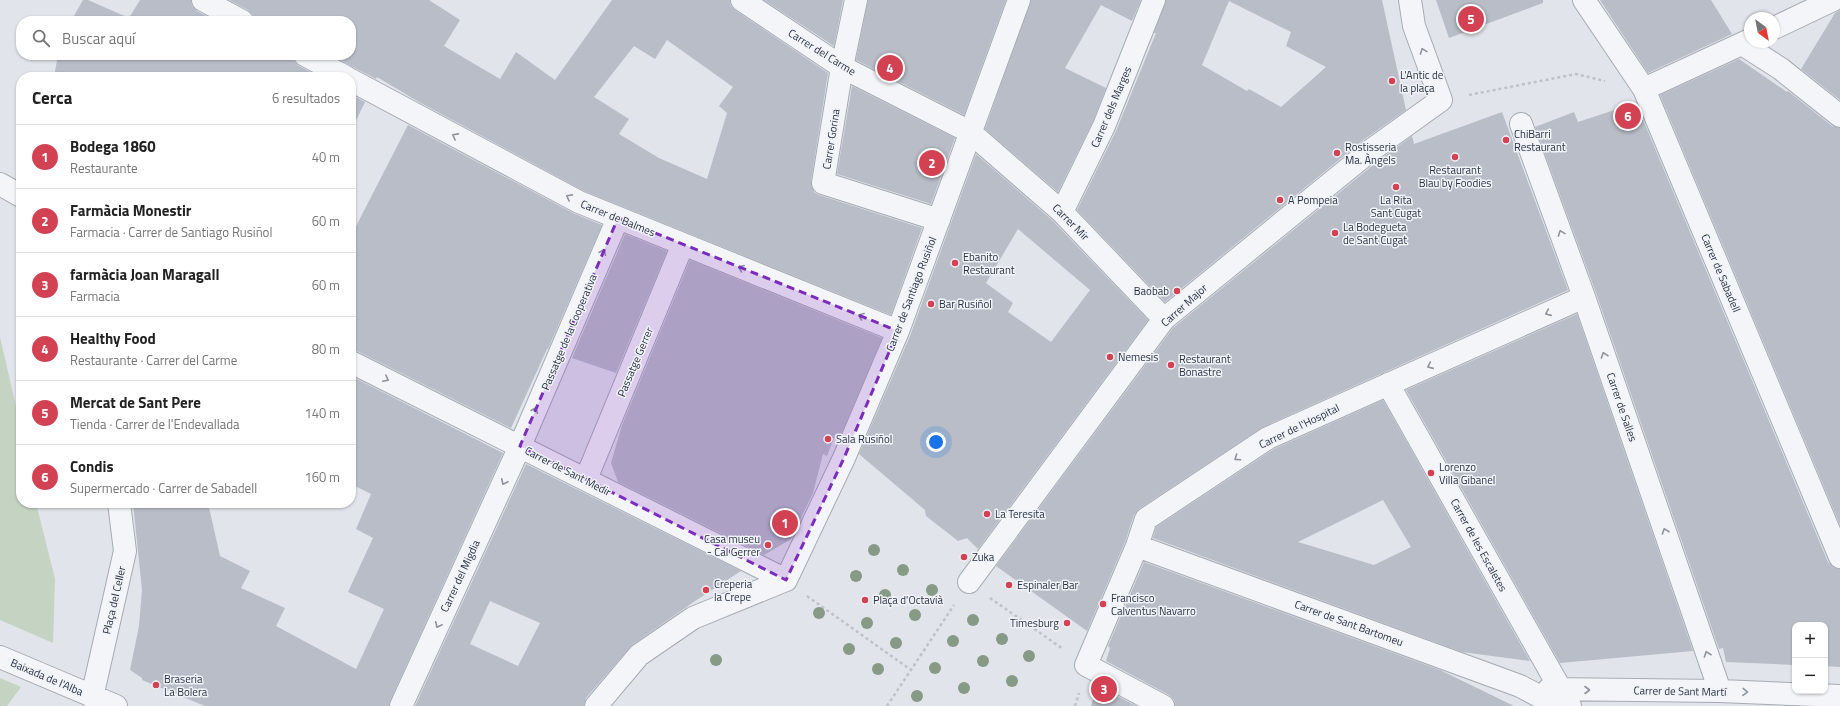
<!DOCTYPE html>
<html lang="es">
<head>
<meta charset="utf-8">
<style>
	:root { --surface:#fff; --page:#f2f2f2; --text:#222; --muted:#767676; --line:#e0e0e0; --accent:#d34252 }
	body { margin:0; font-family:"Titillium Web",sans-serif; background:var(--page); color:var(--text) }
	.controls { position:absolute; right:12px; bottom:12px; display:grid; overflow:hidden; border-radius:8px; box-shadow:0 1px 3px #0004 }
	.controls button { width:36px; height:36px; display:grid; place-items:center; padding:0; border:0; border-bottom:1px solid var(--line); background:var(--surface); color:var(--text); font:20px sans-serif }
	.compass { position:absolute; left:1744px; top:12px; width:36px; height:36px; border-radius:50%; background:var(--surface); box-shadow:0 1px 3px #0004; rotate:148deg }
	.you { position:absolute; left:936px; top:442px; width:14px; height:14px; margin:-10px; border:3px solid #fff; border-radius:50%; background:#1a73e8; box-shadow:0 0 0 6px #1a73e833 }
	.badge { display:grid; place-items:center; width:26px; height:26px; border-radius:50%; background:var(--accent); color:#fff; font-size:13px; font-weight:700 }
	.pin { position:absolute; translate:-50% -50%; border:2px solid #fff; box-shadow:0 1px 4px #0006 }
	.list { margin:0; padding:0; list-style:none }
	h2 { display:flex; justify-content:space-between; align-items:center; height:52px; margin:0; padding:0 16px; font-size:17px }
	h2 small { font-size:13px; font-weight:400; color:var(--muted) }
	.list li { display:grid; grid-template-columns:26px 1fr auto; gap:12px; align-items:center; box-sizing:border-box; height:64px; padding:0 16px; border-top:1px solid var(--line) }
	.list b { display:block; font-size:15px; white-space:nowrap }
	.list p { margin:0; font-size:13px; white-space:nowrap; color:var(--muted) }
	.list em { font-size:13px; font-style:normal; color:var(--muted) }
	.icon { flex:none; width:22px; height:22px; fill:none; stroke:currentColor; stroke-width:2; stroke-linecap:round; stroke-linejoin:round }
	.map { position:relative; flex:none; width:1840px; height:706px; overflow:hidden }
	.search { position:absolute; background:var(--surface); box-shadow:0 1px 3px #0004; left:16px; top:16px; width:340px; height:44px; display:flex; align-items:center; gap:10px; box-sizing:border-box; padding:0 14px; border-radius:16px; color:var(--muted); font-size:15px }
	.panel { position:absolute; background:var(--surface); box-shadow:0 1px 3px #0004; left:16px; top:72px; width:340px; height:436px; border-radius:16px }
	.map>svg:first-child { display:block }
	.green { fill:#c5d4c2 }
	.building { fill:#b8bdc7; fill-rule:evenodd }
	.lines { fill:none; stroke-linecap:round; stroke-linejoin:round }
	.minor-casing { stroke:#a6abb4; stroke-width:24 }
	.path { stroke:#bfc2c9; stroke-width:2.5; stroke-dasharray:3 3; stroke-linecap:butt }
	.minor { stroke:#f4f5f8; stroke-width:22 }
	.tree { fill:#869a86 }
	.oneway { stroke:#8e939d }
	.marked { fill:#7b2cbf; fill-opacity:0.2; stroke:#7b2cbf; stroke-width:3; stroke-dasharray:8 5; stroke-linejoin:round }
	.poi-dot { fill:#d34252; stroke:#f0f3f7; stroke-width:1.5 }
	.labels { text-anchor:middle; stroke-width:3; stroke-linejoin:round; paint-order:stroke }
	.street-label { font-size:11px; fill:#293142; stroke:#f0f3f7 }
	.poi-label { font-size:11px; fill:#293142; stroke:#f0f3f7; text-anchor:start }
</style>
</head>
<body>
<div class="map">
<svg width="1840" height="706" viewBox="0 0 1840 706">
	<rect width="100%" height="100%" fill="#e1e4ea"/>
	<path class="green" d="M0 337 21 428 19 435 21 442V503H36L55 579 53 643 0 620Z
		M0 678 21 687 7 706H0Z"/>
	<path class="building" d="M83 0H88L129 18 140 0H191L192 6 197 11 216 21H71Z
		M229 0H429L460 20 444 46 500 79 516 52 555 80 612 0H730L731 6 735 10 828 73 811 181 814 192 819 195 922 228 891 315 584 191 419 102 377 77 376 79 355 68 331 55H351V21H254L253 15 248 10ZM667 40 733 87 719 106 727 113 707 179 659 158 619 134 629 119 594 97 634 46 655 59Z
		M764 0H843L834 46Z
		M868 0H1006L964 115 856 60Z
		M1031 0H1141L1132 21 1101 5 1065 68 1106 88 1093 121 1058 192 985 129Z
		M1166 0H1382L1406 110 1362 141 1165 302 1077 210 1116 131 1156 33H1154ZM1229 1 1291 32 1286 46 1326 67 1281 107 1249 89 1247 91 1202 65Z
		M1436 0H1543V3L1449 38Z
		M1600 0H1711L1732 34 1648 73Z
		M1840 10V100L1801 69 1835 13Z
		M58 55H293L294 61 299 66 320 77H54Z
		M1739 59 1787 92 1788 91 1832 126 1840 128V525L1660 95Z
		M852 86 955 138 931 204 837 174Z
		M351 94 365 102 351 131Z
		M1636 103 1828 562 1833 567 1840 569V667L1825 666V625H1795V665L1726 662 1723 648 1719 649 1596 293 1535 127 1574 112 1578 122Z
		M1502 112 1568 290 1263 427 1139 509 1134 515 1125 542 1087 631 996 566 1173 328 1378 161 1412 136 1414 144Z
		M408 125 573 213 602 225 548 349H547L511 428 357 351 351 350V236Z
		M976 154 1053 221 1148 320 978 549 967 538 958 541 926 516 925 510 859 454 910 336ZM1018 229 1090 290 1051 342 1008 312 1013 303 986 283Z
		M625 234 667 251 616 373 572 358Z
		M690 260 882 338 840 437 836 433 827 456 823 454 813 493 791 539 764 555 618 482 611 463 622 425Z
		M1577 314 1693 651 1560 663 1406 390Z
		M351 376 503 453 390 701 389 706H205L142 680V678L130 670 139 626 142 590 133 503H208L220 556 250 571 241 588 285 608 276 626 356 669 384 609 348 592 373 538 356 529 371 494 351 484Z
		M1383 400 1530 661 1462 652 1153 538 1156 527 1274 449ZM1383 500 1411 547 1374 565 1298 542Z
		M526 464 741 571 695 601 632 645 586 698 584 706H415ZM490 601 540 623 518 666 470 644Z
		M1144 562 1440 670 1514 706H1175L1174 700 1169 695 1106 661 1110 648 1108 646Z
		M1098 686 1136 706H1091Z"/>
	<g class="lines">
		<g class="minor-casing">
			<path id="minor" d="M203 0 242 21
				M742 0 842 67 970 132 1062 212 1164 319
				M856 0 842 67 823 183 939 220
				M1584 0 1644 89 1840 557
				M1774 28 1833 0
				M1742 44 1781 69 1840 116
				M305 55 346 77
				M351 80 579 202 898 331
				M1644 89 1750 40
				M1521 124 1584 297 1720 691
				M0 184 21 196
				M1062 212 1104 126 1154 0
				M351 362 786 580
				M1388 384 1570 706
				M586 479 683 244
				M1137 546 1520 686 1558 706
				M786 580 844 458 898 331 1019 0
				M969 582 1164 319 1370 151 1441 100 1414 26 1410 0
				M0 657 116 706
				M1549 689 1720 691 1840 696
				M92 697 125 551 119 503
				M401 706 520 446 618 218
				M596 706 639 655 693 618 786 580
				M1163 706 1086 665 1137 546 1146 519 1268 438 1584 297"/>
		</g>
		<path class="path" d="M1469 95 1576 74 1605 81
			M807 596 911 670
			M990 598 1063 649
			M887 706 954 605
			M1075 706 1079 693"/>
		<use href="#minor" class="minor"/>
	</g>
	<g class="tree">
		<circle cx="874" cy="550" r="6"/>
		<circle cx="903" cy="570" r="6"/>
		<circle cx="856" cy="576" r="6"/>
		<circle cx="932" cy="590" r="6"/>
		<circle cx="885" cy="595" r="6"/>
		<circle cx="819" cy="613" r="6"/>
		<circle cx="915" cy="615" r="6"/>
		<circle cx="973" cy="620" r="6"/>
		<circle cx="867" cy="623" r="6"/>
		<circle cx="1002" cy="639" r="6"/>
		<circle cx="953" cy="641" r="6"/>
		<circle cx="896" cy="643" r="6"/>
		<circle cx="849" cy="649" r="6"/>
		<circle cx="1029" cy="656" r="6"/>
		<circle cx="716" cy="660" r="6"/>
		<circle cx="983" cy="661" r="6"/>
		<circle cx="935" cy="668" r="6"/>
		<circle cx="878" cy="669" r="6"/>
		<circle cx="1012" cy="681" r="6"/>
		<circle cx="964" cy="688" r="6"/>
		<circle cx="917" cy="696" r="6"/>
	</g>
	<defs><path id="oneway-chevron" d="M-2-3.5L2.5 0L-2 3.5" fill="none" stroke-width="1.6" stroke-linecap="round" stroke-linejoin="round"/></defs>
	<g class="oneway">
		<use href="#oneway-chevron" transform="translate(1423 51) rotate(-110)"/>
		<use href="#oneway-chevron" transform="translate(455 136) rotate(-152)"/>
		<use href="#oneway-chevron" transform="translate(569 197) rotate(-152)"/>
		<use href="#oneway-chevron" transform="translate(1561 233) rotate(-110)"/>
		<use href="#oneway-chevron" transform="translate(603 252) rotate(-67)"/>
		<use href="#oneway-chevron" transform="translate(741 268) rotate(-158)"/>
		<use href="#oneway-chevron" transform="translate(1548 313) rotate(156)"/>
		<use href="#oneway-chevron" transform="translate(861 316) rotate(-158)"/>
		<use href="#oneway-chevron" transform="translate(1604 355) rotate(-109)"/>
		<use href="#oneway-chevron" transform="translate(1430 366) rotate(156)"/>
		<use href="#oneway-chevron" transform="translate(386 379) rotate(27)"/>
		<use href="#oneway-chevron" transform="translate(535 410) rotate(-67)"/>
		<use href="#oneway-chevron" transform="translate(1237 458) rotate(146)"/>
		<use href="#oneway-chevron" transform="translate(504 482) rotate(115)"/>
		<use href="#oneway-chevron" transform="translate(1665 531) rotate(-109)"/>
		<use href="#oneway-chevron" transform="translate(438 625) rotate(115)"/>
		<use href="#oneway-chevron" transform="translate(1707 654) rotate(-109)"/>
		<use href="#oneway-chevron" transform="translate(1587 690)"/>
		<use href="#oneway-chevron" transform="translate(1745 692) rotate(3)"/>
	</g>
	<path class="marked" d="M618 218 898 331 844 458 786 580 520 446Z"/>
	<g class="poi-dot">
		<circle cx="1392" cy="81" r="4"/>
		<circle cx="1506" cy="140" r="4"/>
		<circle cx="1337" cy="153" r="4"/>
		<circle cx="1455" cy="157" r="4"/>
		<circle cx="1396" cy="187" r="4"/>
		<circle cx="1280" cy="200" r="4"/>
		<circle cx="1335" cy="233" r="4"/>
		<circle cx="955" cy="263" r="4"/>
		<circle cx="1177" cy="291" r="4"/>
		<circle cx="931" cy="304" r="4"/>
		<circle cx="1110" cy="357" r="4"/>
		<circle cx="1171" cy="365" r="4"/>
		<circle cx="828" cy="439" r="4"/>
		<circle cx="1431" cy="473" r="4"/>
		<circle cx="987" cy="514" r="4"/>
		<circle cx="768" cy="545" r="4"/>
		<circle cx="964" cy="557" r="4"/>
		<circle cx="1009" cy="585" r="4"/>
		<circle cx="706" cy="590" r="4"/>
		<circle cx="865" cy="600" r="4"/>
		<circle cx="1103" cy="604" r="4"/>
		<circle cx="1067" cy="623" r="4"/>
		<circle cx="156" cy="685" r="4"/>
	</g>
	<g class="labels">
		<g class="street-label">
			<text transform="translate(822 52) rotate(32)" y="4">Carrer del Carme</text>
			<text transform="translate(1111 107) rotate(-67)" y="4">Carrer dels Marges</text>
			<text transform="translate(831 139) rotate(-81)" y="4">Carrer Gorina</text>
			<text transform="translate(618 218) rotate(22)" y="4">Carrer de Balmes</text>
			<text transform="translate(1071 222) rotate(45)" y="4">Carrer Mir</text>
			<text transform="translate(1721 273) rotate(67)" y="4">Carrer de Sabadell</text>
			<text transform="translate(911 294) rotate(-69)" y="4">Carrer de Santiago Rusiñol</text>
			<text transform="translate(1184 305) rotate(-42)" y="4">Carrer Major</text>
			<text transform="translate(569 332) rotate(-67)" y="4">Passatge de la Cooperativa</text>
			<text transform="translate(635 362) rotate(-67)" y="4">Passatge Gerrer</text>
			<text transform="translate(1622 407) rotate(71)" y="4">Carrer de Salles</text>
			<text transform="translate(1299 426) rotate(-26)" y="4">Carrer de l'Hospital</text>
			<text transform="translate(568 471) rotate(27)" y="4">Carrer de Sant Medir</text>
			<text transform="translate(1479 545) rotate(61)" y="4">Carrer de les Escaletes</text>
			<text transform="translate(460 576) rotate(-65)" y="4">Carrer del Migdia</text>
			<text transform="translate(114 600) rotate(-77)" y="4">Plaça del Celler</text>
			<text transform="translate(1349 623) rotate(20)" y="4">Carrer de Sant Bartomeu</text>
			<text transform="translate(47 677) rotate(23)" y="4">Baixada de l'Alba</text>
			<text transform="translate(1680 691) rotate(1)" y="4">Carrer de Sant Martí</text>
		</g>
		<g class="poi-label">
			<text x="1400" y="79">L'Antic de<tspan x="1400" dy="13">la plaça</tspan></text>
			<text x="1514" y="138">ChiBarri<tspan x="1514" dy="13">Restaurant</tspan></text>
			<text x="1345" y="151">Rostisseria<tspan x="1345" dy="13">Ma. Àngels</tspan></text>
			<text x="1455" y="174" text-anchor="middle">Restaurant<tspan x="1455" dy="13">Blau by Foodies</tspan></text>
			<text x="1288" y="204">A Pompeia</text>
			<text x="1396" y="204" text-anchor="middle">La Rita<tspan x="1396" dy="13">Sant Cugat</tspan></text>
			<text x="1343" y="231">La Bodegueta<tspan x="1343" dy="13">de Sant Cugat</tspan></text>
			<text x="963" y="261">Ebanito<tspan x="963" dy="13">Restaurant</tspan></text>
			<text x="1169" y="295" text-anchor="end">Baobab</text>
			<text x="939" y="308">Bar Rusiñol</text>
			<text x="1118" y="361">Nemesis</text>
			<text x="1179" y="363">Restaurant<tspan x="1179" dy="13">Bonastre</tspan></text>
			<text x="836" y="443">Sala Rusiñol</text>
			<text x="1439" y="471">Lorenzo<tspan x="1439" dy="13">Villa Gibanel</tspan></text>
			<text x="995" y="518">La Teresita</text>
			<text x="760" y="543" text-anchor="end">Casa museu<tspan x="760" dy="13">- Cal Gerrer</tspan></text>
			<text x="972" y="561">Zuka</text>
			<text x="714" y="588">Creperia<tspan x="714" dy="13">la Crepe</tspan></text>
			<text x="1017" y="589">Espinaler Bar</text>
			<text x="1111" y="602">Francisco<tspan x="1111" dy="13">Calventus Navarro</tspan></text>
			<text x="873" y="604">Plaça d'Octavià</text>
			<text x="1059" y="627" text-anchor="end">Timesburg</text>
			<text x="164" y="683">Braseria<tspan x="164" dy="13">La Bolera</tspan></text>
		</g>
	</g>
</svg>
<div class="controls">
<button>+</button>
<button>−</button>
</div>
<svg class="compass" viewBox="-18 -18 36 36"><path d="M0-13l5 13h-10z" fill="#e53935"/><path d="M0 13l5-13h-10z" fill="#767676"/></svg>
<div class="you"></div>
<div class="pin badge" style="left:785px;top:523px">1</div>
<div class="pin badge" style="left:932px;top:163px">2</div>
<div class="pin badge" style="left:1104px;top:689px">3</div>
<div class="pin badge" style="left:890px;top:68px">4</div>
<div class="pin badge" style="left:1471px;top:19px">5</div>
<div class="pin badge" style="left:1628px;top:116px">6</div>
<div class="search"><svg class="icon" aria-label="search" viewBox="0 0 24 24"><circle cx="10" cy="10" r="6"/><path d="M15 15l6 6"/></svg>Buscar aquí</div>
<section class="panel">
<h2>Cerca<small>6 resultados</small></h2>
<ul class="list">
<li><span class="badge">1</span><div><b>Bodega 1860</b><p>Restaurante</p></div><em>40 m</em></li>
<li><span class="badge">2</span><div><b>Farmàcia Monestir</b><p>Farmacia · Carrer de Santiago Rusiñol</p></div><em>60 m</em></li>
<li><span class="badge">3</span><div><b>farmàcia Joan Maragall</b><p>Farmacia</p></div><em>60 m</em></li>
<li><span class="badge">4</span><div><b>Healthy Food</b><p>Restaurante · Carrer del Carme</p></div><em>80 m</em></li>
<li><span class="badge">5</span><div><b>Mercat de Sant Pere</b><p>Tienda · Carrer de l'Endevallada</p></div><em>140 m</em></li>
<li><span class="badge">6</span><div><b>Condis</b><p>Supermercado · Carrer de Sabadell</p></div><em>160 m</em></li>
</ul>
</section>
</div>
</body>
</html>
